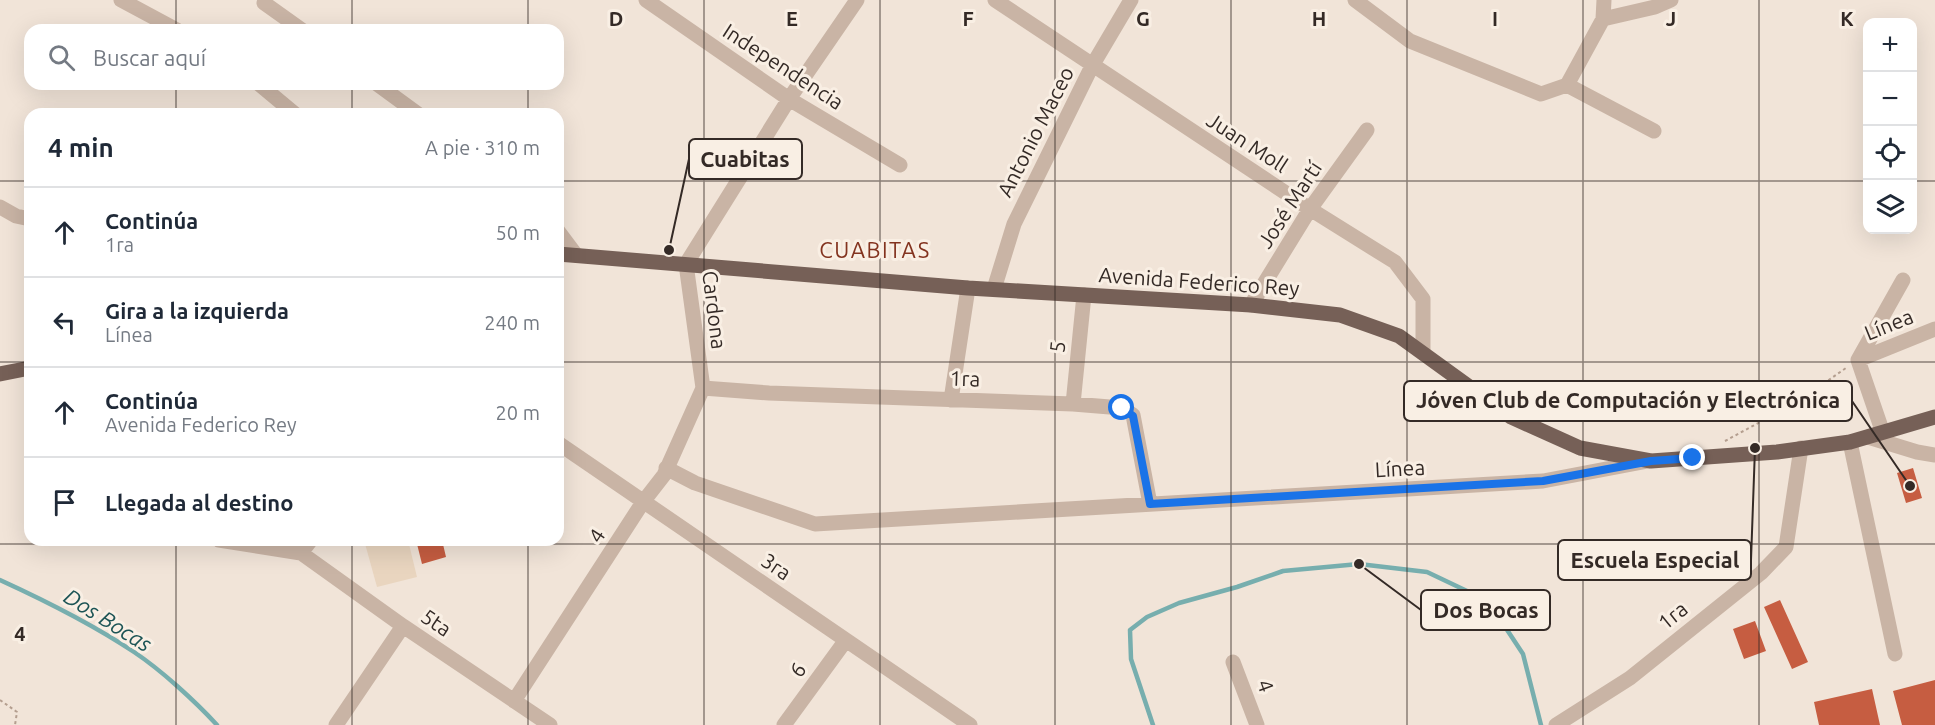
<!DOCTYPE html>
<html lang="es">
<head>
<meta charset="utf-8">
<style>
	:root { --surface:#fff; --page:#f2f2f3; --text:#1f2937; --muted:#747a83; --line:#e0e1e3 }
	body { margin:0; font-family:Ubuntu,sans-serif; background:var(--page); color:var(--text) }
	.controls { position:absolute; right:18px; top:18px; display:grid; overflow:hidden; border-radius:12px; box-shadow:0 6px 24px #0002 }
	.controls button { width:54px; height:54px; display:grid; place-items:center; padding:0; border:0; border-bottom:2px solid var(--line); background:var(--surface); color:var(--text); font:30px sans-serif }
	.stop { position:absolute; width:18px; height:18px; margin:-14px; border:4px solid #1a73e8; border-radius:50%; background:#fff }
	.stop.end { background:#1a73e8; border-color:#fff; box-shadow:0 2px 6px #0008 }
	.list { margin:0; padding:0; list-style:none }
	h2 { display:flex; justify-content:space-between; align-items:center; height:78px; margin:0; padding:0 24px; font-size:26px }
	h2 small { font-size:20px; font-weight:400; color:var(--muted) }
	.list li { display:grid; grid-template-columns:39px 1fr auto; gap:18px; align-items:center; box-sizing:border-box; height:90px; padding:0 24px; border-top:2px solid var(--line) }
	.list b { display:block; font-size:22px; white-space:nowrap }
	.list p { margin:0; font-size:20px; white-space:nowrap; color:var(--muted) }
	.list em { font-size:20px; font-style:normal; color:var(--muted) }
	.icon { flex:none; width:33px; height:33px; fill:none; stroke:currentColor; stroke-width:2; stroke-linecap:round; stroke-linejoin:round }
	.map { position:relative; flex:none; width:1935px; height:725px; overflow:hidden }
	.search { position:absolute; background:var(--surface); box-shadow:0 6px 24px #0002; left:24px; top:24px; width:540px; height:66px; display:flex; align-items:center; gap:15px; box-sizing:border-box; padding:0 21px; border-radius:18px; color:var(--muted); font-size:22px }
	.panel { position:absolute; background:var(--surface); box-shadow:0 6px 24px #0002; left:24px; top:108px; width:540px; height:438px; border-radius:18px }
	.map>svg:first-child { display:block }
	.plaza { fill:#e9d5bf }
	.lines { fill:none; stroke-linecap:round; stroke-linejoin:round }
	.stream { stroke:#77aeae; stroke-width:4.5 }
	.building { fill:#c65d41 }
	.path { stroke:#b49e8f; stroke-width:2; stroke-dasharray:3 3; stroke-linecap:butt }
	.minor { stroke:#c9b4a5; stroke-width:15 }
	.major { stroke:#766057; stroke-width:15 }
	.route { stroke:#1a73e8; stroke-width:8 }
	.grid { fill:none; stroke:#342a26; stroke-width:1.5; stroke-opacity:0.55 }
	.labels { text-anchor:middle; stroke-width:6; stroke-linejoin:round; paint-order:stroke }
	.street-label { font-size:21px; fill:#342a26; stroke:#f9efe4 }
	.neighbourhood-label { font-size:22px; letter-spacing:1.5px; fill:#83331f; stroke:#f9efe4 }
	.water-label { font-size:22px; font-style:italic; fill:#1c5455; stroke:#f9efe4 }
	.grid-label { font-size:20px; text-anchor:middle; font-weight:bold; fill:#342a26; stroke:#f9efe4; stroke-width:6; stroke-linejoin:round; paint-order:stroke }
	.leader { fill:none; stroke:#342a26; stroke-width:2 }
	.callout-dot { fill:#342a26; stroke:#f9efe4; stroke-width:2 }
	.callout { fill:#f9efe4; stroke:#342a26; stroke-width:2 }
	.callout-label { font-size:22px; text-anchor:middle; font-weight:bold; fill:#342a26 }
</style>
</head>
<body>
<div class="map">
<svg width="1935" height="725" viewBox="0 0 1935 725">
	<rect width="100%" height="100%" fill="#f1e4d8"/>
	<path class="plaza" d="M364 540H408L417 577 377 587Z"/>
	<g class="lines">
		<path class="stream" d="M0 580C46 601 92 624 134 652 161 670 195 701 217 725
			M1153 725 1131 659 1130 630 1147 617 1179 603 1237 587 1283 571 1359 564 1427 572 1488 601 1523 654 1541 725"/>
	</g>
	<path class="building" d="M1913 468 1922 498 1906 503 1897 473Z
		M416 540H442L446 557 422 564Z
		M1780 600 1808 662 1792 669 1764 607Z
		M1755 621 1766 651 1744 659 1733 629Z
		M1935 680V725H1902L1893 691Z
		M1872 689 1880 725H1819L1814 702Z"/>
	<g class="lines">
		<path class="path" d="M1725 441 1797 402 1846 368
			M0 700 17 712 15 725"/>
		<path class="minor" d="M121 0 177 30
			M646 0 789 99 900 165
			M995 0 1310 209 1395 262 1423 299V353
			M1355 0 1410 41 1541 94 1567 85
			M264 3 302 30
			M1603 19 1655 7 1671 0
			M259 84 295 114
			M377 84 418 114
			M1567 85 1654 131
			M1567 85 1603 19 1604 0
			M0 207 16 216 30 219
			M558 231 576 255
			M994 289 1014 224 1092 66 1131 0
			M1251 305 1310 209 1367 130
			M1858 360 1935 329
			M703 388 769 393 1073 404 1122 408 1133 415 1150 504
			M703 388 686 264 789 99 857 0
			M951 400 968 288
			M1073 404 1084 295
			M1883 433 1858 360 1903 280
			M1868 437 1917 452 1935 455
			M1850 442 1895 654
			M558 443 970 725
			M666 468 695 483 815 524 1543 481 1648 461
			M219 540 301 553 403 626 550 725
			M301 553 311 540
			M1233 662 1257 725
			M514 701 643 502 664 475 703 388
			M336 725 403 626
			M784 725 846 640
			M1556 725 1630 678 1761 573 1786 547 1801 448"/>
		<path class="major" d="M558 254 968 288 1251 305 1340 315 1399 336 1511 417 1580 448 1651 461 1777 452 1850 442 1935 417
			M0 374 30 368"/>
	</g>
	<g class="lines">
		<path class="route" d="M1122 408 1133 416 1150 504 1543 481 1651 461 1693 458"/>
	</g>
	<path class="grid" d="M176 0V30M352 0V30M528 0V30M704 0V725M880 0V725M1055 0V725M1231 0V725M1407 0V725M1583 0V725M1759 0V725M176 84V114M352 84V114M528 84V114M0 181H30M558 181H1868M1912 181H1935M0 362H30M558 362H1935M176 540V725M352 540V725M528 540V725M0 544H1935"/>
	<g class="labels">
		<g class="street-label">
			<text transform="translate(783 67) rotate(33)" y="7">Independencia</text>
			<text transform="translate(1036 132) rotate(-63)" y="7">Antonio Maceo</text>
			<text transform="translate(1247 143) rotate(33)" y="7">Juan Moll</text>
			<text transform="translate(1290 205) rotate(-57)" y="7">José Martí</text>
			<text transform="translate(1199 282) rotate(4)" y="7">Avenida Federico Rey</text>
			<text transform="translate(714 310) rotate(83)" y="7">Cardona</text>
			<text transform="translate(1889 325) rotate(-22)" y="7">Línea</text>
			<text transform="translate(1058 347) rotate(-84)" y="7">5</text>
			<text transform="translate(965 379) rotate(2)" y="7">1ra</text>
			<text transform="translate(1400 469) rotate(-3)" y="7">Línea</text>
			<text transform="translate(597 536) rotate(-57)" y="7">4</text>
			<text transform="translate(776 567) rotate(34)" y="7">3ra</text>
			<text transform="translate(1673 616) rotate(-39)" y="7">1ra</text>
			<text transform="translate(436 623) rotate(34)" y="7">5ta</text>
			<text transform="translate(798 670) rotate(-54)" y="7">6</text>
			<text transform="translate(1265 686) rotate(70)" y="7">4</text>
		</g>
		<g class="neighbourhood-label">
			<text x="875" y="258">CUABITAS</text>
		</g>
		<g class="water-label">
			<text transform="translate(108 620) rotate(32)" y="8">Dos Bocas</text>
		</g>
	</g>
	<g class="grid-label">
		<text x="616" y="26">D</text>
		<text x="792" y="26">E</text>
		<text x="968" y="26">F</text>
		<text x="1143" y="26">G</text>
		<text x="1319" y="26">H</text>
		<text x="1495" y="26">I</text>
		<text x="1671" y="26">J</text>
		<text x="1847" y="26">K</text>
		<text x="20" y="641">4</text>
	</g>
	<path class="leader" d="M669 250L689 159M1910 486L1852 401M1755 448L1751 560M1359 564L1421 610"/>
	<g class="callout-dot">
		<circle cx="669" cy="250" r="6"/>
		<circle cx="1910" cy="486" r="6"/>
		<circle cx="1755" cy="448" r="6"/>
		<circle cx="1359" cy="564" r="6"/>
	</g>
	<g class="callout">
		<rect x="689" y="139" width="113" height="40" rx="6"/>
		<rect x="1404" y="381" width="448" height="40" rx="6"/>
		<rect x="1558" y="540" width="193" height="40" rx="6"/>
		<rect x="1421" y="590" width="129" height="40" rx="6"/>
	</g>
	<g class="callout-label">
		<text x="745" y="167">Cuabitas</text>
		<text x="1628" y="408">Jóven Club de Computación y Electrónica</text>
		<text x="1655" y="568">Escuela Especial</text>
		<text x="1486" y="618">Dos Bocas</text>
	</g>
</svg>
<div class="controls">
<button>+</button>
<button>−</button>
<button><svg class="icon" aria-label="locate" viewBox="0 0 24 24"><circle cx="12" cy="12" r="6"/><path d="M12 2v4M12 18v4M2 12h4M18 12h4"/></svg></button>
<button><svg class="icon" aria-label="layers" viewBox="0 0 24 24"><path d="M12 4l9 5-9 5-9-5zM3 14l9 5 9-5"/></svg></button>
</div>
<div class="stop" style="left:1122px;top:408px"></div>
<div class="stop end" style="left:1693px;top:458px"></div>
<div class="search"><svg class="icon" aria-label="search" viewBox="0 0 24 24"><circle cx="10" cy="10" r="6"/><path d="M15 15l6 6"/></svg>Buscar aquí</div>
<section class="panel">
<h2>4 min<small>A pie · 310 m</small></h2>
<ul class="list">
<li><svg class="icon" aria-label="ahead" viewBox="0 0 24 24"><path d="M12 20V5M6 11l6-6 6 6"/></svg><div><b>Continúa</b><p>1ra</p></div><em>50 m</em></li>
<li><svg class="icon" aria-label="left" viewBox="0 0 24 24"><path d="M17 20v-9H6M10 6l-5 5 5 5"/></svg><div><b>Gira a la izquierda</b><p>Línea</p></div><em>240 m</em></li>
<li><svg class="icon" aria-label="ahead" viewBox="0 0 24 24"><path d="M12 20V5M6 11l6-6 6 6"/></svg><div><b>Continúa</b><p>Avenida Federico Rey</p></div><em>20 m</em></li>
<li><svg class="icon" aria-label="arrive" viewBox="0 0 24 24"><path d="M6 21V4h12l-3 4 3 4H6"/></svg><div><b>Llegada al destino</b></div></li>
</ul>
</section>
</div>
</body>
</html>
